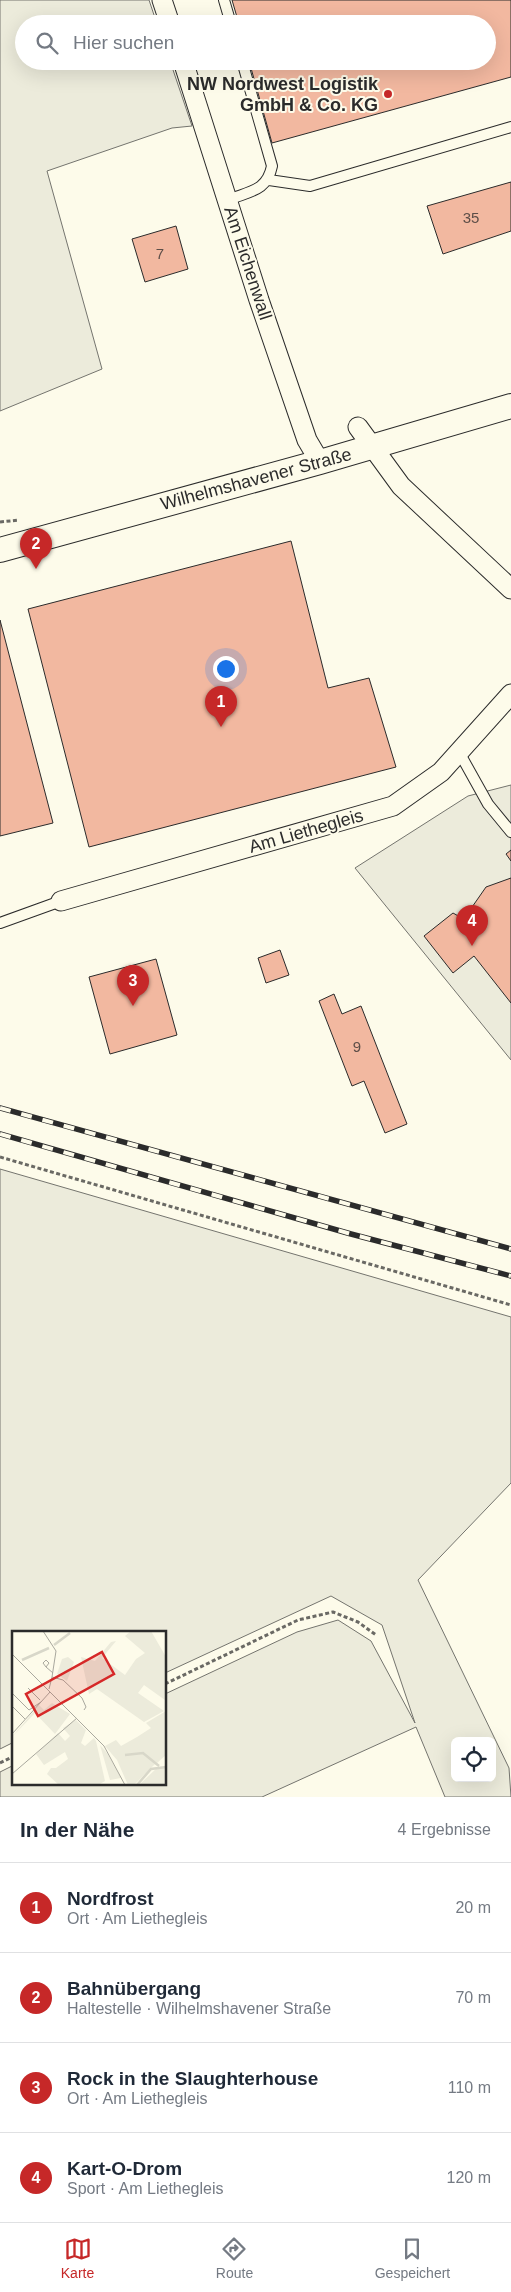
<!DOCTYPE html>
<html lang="de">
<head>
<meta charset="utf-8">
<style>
	:root { --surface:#fff; --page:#f6f6f7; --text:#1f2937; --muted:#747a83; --line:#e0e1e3; --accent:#c62828 }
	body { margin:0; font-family:Helvetica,sans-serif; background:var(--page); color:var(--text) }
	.controls { position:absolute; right:15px; bottom:15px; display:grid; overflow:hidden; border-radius:8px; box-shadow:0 5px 20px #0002 }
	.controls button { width:45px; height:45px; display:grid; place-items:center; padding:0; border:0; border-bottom:1px solid var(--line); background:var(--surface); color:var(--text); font:25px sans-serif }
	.you { position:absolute; left:225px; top:668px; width:18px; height:18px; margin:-12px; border:4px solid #fff; border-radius:50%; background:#1a73e8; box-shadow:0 0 0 8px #1a73e833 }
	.badge { display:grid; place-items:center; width:32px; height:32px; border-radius:50%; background:var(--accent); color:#fff; font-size:16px; font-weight:700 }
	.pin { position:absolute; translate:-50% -41px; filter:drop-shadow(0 1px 2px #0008) }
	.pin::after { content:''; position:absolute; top:26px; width:18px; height:15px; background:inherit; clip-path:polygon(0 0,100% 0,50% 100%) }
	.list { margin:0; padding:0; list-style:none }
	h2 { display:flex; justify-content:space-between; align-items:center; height:65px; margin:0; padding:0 20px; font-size:21px }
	h2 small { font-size:16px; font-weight:400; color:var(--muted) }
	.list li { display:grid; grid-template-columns:32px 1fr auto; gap:15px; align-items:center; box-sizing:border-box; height:90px; padding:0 20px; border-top:1px solid var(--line) }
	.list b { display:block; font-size:19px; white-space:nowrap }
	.list p { margin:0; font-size:16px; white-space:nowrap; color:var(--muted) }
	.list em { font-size:16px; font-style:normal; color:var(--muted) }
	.icon { flex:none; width:28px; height:28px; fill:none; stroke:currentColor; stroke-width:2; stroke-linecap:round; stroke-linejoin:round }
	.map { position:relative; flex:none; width:511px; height:1797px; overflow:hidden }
	.search { position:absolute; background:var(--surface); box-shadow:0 5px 20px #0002; left:15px; right:15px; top:15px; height:55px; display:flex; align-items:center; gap:12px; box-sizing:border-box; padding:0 18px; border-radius:28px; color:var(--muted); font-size:19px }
	.sheet { height:425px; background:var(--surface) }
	nav { display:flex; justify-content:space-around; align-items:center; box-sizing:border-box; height:70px; border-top:1px solid var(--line); background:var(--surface); font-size:14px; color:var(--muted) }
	nav a { display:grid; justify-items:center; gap:2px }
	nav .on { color:var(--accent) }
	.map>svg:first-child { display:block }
	.green { fill:#ecebdb; stroke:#74746e; fill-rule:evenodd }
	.building { fill:#f2b8a0; stroke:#2b2b2b }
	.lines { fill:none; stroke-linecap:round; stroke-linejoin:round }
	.service-casing { stroke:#2b2b2b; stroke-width:12 }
	.minor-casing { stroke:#2b2b2b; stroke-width:21 }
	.tertiary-casing { stroke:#2b2b2b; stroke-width:26 }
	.path { stroke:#6a6964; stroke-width:3; stroke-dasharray:4 2.5; stroke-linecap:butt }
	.service { stroke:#fdfbea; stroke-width:10 }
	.minor { stroke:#fdfbea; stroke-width:19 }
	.tertiary { stroke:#fdfbea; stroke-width:24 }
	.rail-casing { stroke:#2b2b2b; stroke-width:5.5 }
	.rail { stroke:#fdfbea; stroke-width:4; stroke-dasharray:11; stroke-linecap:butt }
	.poi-dot { fill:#c62828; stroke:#fdfbea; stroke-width:2 }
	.labels { text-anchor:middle; stroke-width:4; stroke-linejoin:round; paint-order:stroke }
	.number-label { font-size:15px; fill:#5d4e48 }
	.poi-label { font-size:18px; font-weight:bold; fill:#2b2b2b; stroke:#fdfbea; text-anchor:end }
	.street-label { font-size:18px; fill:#2b2b2b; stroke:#fdfbea }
	.inset-river { fill:none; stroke:#d8d7c9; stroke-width:2.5 }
	.inset-road { fill:none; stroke:#a9a89e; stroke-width:1 }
	.view { fill:#d62828; fill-opacity:0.15; stroke:#d62828; stroke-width:2.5 }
	.inset-edge { fill:none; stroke:#2b2b2b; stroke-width:2.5 }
</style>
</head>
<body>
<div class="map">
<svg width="511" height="1797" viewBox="0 0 511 1797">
	<rect width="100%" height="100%" fill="#fdfbea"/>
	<path class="green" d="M0 0H149L157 24H24V61H170L192 126 172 128 47 171 102 369 0 411Z
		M511 785V1060L355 868 468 796Z
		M0 1169 511 1317V1483L418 1580 509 1768 511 1797H445L416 1727 262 1797H0V1772L14 1765V1783H165V1694L297 1632 338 1620 371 1641 415 1723 382 1625 331 1596 165 1673V1632H14V1742L0 1749ZM455 1741H492V1778H455Z"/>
	<path class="building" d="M232 0H511V77L272 143 249 61H487V24H239Z
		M511 182V231L443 254 427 206Z
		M176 226 188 269 145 282 132 239Z
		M291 541 328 688 369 678 396 767 89 847 28 609Z
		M0 620 53 823 0 836Z
		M511 850V861L506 854Z
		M511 878V1003L474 956 453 973 424 936 453 913 460 917 470 910 486 887Z
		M280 950 289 975 266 983 258 958Z
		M156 959 177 1035 110 1054 89 977Z
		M334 994 342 1014 361 1006 407 1124 385 1133 364 1081 352 1086 319 1001Z"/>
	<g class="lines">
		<g class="service-casing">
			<path id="service" d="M224 0 231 24
				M269 180 310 186 511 127
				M228 200C250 191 267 191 272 166L242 61
				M459 752 488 804 511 832
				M0 923 61 901"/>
		</g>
		<g class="minor-casing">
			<path id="minor" d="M162 0 170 24
				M183 61 259 300 307 440 320 462
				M358 427 401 486 511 589
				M61 901 393 806 441 772 511 694"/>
		</g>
		<g class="tertiary-casing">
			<path id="tertiary" d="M0 550 320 462 511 406"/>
		</g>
		<path class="path" d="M0 522 19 520
			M0 1157 511 1305
			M165 1684 298 1620 333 1612 358 1622 376 1635
			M0 1763 14 1756"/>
		<use href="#service" class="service"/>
		<use href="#minor" class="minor"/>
		<use href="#tertiary" class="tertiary"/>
		<g class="rail-casing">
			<path id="rail" d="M0 1108 511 1249
				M0 1134 351 1234 511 1276"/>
		</g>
		<use href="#rail" class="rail"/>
	</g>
	<circle class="poi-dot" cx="388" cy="94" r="5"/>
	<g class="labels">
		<g class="number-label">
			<text x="471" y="223">35</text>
			<text x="160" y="259">7</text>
			<text x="357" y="1052">9</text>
		</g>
		<g class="poi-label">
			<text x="378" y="90">NW Nordwest Logistik<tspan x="378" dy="21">GmbH &amp; Co. KG</tspan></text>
		</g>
		<g class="street-label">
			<text transform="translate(248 263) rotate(72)" y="6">Am Eichenwall</text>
			<text transform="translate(256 479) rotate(-15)" y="6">Wilhelmshavener Straße</text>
			<text transform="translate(306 831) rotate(-16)" y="6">Am Liethegleis</text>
		</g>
	</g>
	<g transform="translate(12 1631)">
		<rect width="154" height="154" fill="#fdfbea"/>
		<path d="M119 0H139L154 26 153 69 132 54 126 62 152 80 132 91 85 58 77 63 69 26 83 30 99 11 104 10 90 27 113 44 124 28 133 22 113 5ZM56 26 62 31 55 50 45 43 50 28ZM40 72 58 83 43 103 23 82 0 106 27 74 32 79ZM154 80V124L145 132 137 126 143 133 122 154H116L105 129 93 115 104 109 109 115 125 106 139 97 134 92ZM64 89 74 99 69 112 73 115 82 107 84 110 93 150 86 154H47L35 143 39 137H44L56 128 53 121 32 134 24 123 46 102 53 110 58 105 51 97ZM88 114 95 122 109 147 98 149ZM146 136H154V154H127Z" fill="#ecebdb"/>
		<path class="inset-river" d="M42 14 58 2M10 29 37 17M113 124 131 122 147 135M125 154 139 138 154 136"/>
		<path class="inset-road" d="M31 0 44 20 40 46M0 23 92 115 113 154M34 36 31 32 34 29 37 32 34 36 41 42M16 57 28 69M37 58 40 46 51 49 70 67 74 76 72 79M0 62 17 79 29 71M0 75 13 88M0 103 38 61M0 143 65 87"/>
		<path class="view" d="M90 21 102 43 26 85 14 63Z"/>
		<rect width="154" height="154" class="inset-edge"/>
	</g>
</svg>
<div class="controls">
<button><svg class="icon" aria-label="locate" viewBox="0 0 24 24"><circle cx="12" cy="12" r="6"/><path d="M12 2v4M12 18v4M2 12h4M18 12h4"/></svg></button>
</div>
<div class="you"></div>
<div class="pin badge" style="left:221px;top:727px">1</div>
<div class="pin badge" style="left:36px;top:569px">2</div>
<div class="pin badge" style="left:133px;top:1006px">3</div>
<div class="pin badge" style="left:472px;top:946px">4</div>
<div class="search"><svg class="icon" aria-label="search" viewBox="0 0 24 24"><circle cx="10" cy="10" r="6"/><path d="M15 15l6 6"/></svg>Hier suchen</div>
</div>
<section class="sheet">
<h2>In der Nähe<small>4 Ergebnisse</small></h2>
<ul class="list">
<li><span class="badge">1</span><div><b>Nordfrost</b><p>Ort · Am Liethegleis</p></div><em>20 m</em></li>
<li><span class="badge">2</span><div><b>Bahnübergang</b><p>Haltestelle · Wilhelmshavener Straße</p></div><em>70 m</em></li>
<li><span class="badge">3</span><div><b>Rock in the Slaughterhouse</b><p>Ort · Am Liethegleis</p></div><em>110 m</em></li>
<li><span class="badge">4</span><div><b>Kart-O-Drom</b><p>Sport · Am Liethegleis</p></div><em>120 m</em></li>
</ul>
</section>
<nav>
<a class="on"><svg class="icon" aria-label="map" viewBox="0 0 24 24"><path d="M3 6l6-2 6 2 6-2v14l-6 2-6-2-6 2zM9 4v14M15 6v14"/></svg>Karte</a>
<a><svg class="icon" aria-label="directions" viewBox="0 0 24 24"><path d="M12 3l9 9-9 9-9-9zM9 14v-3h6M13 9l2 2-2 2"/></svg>Route</a>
<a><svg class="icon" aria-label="saved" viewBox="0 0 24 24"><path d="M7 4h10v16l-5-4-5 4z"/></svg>Gespeichert</a>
</nav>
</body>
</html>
